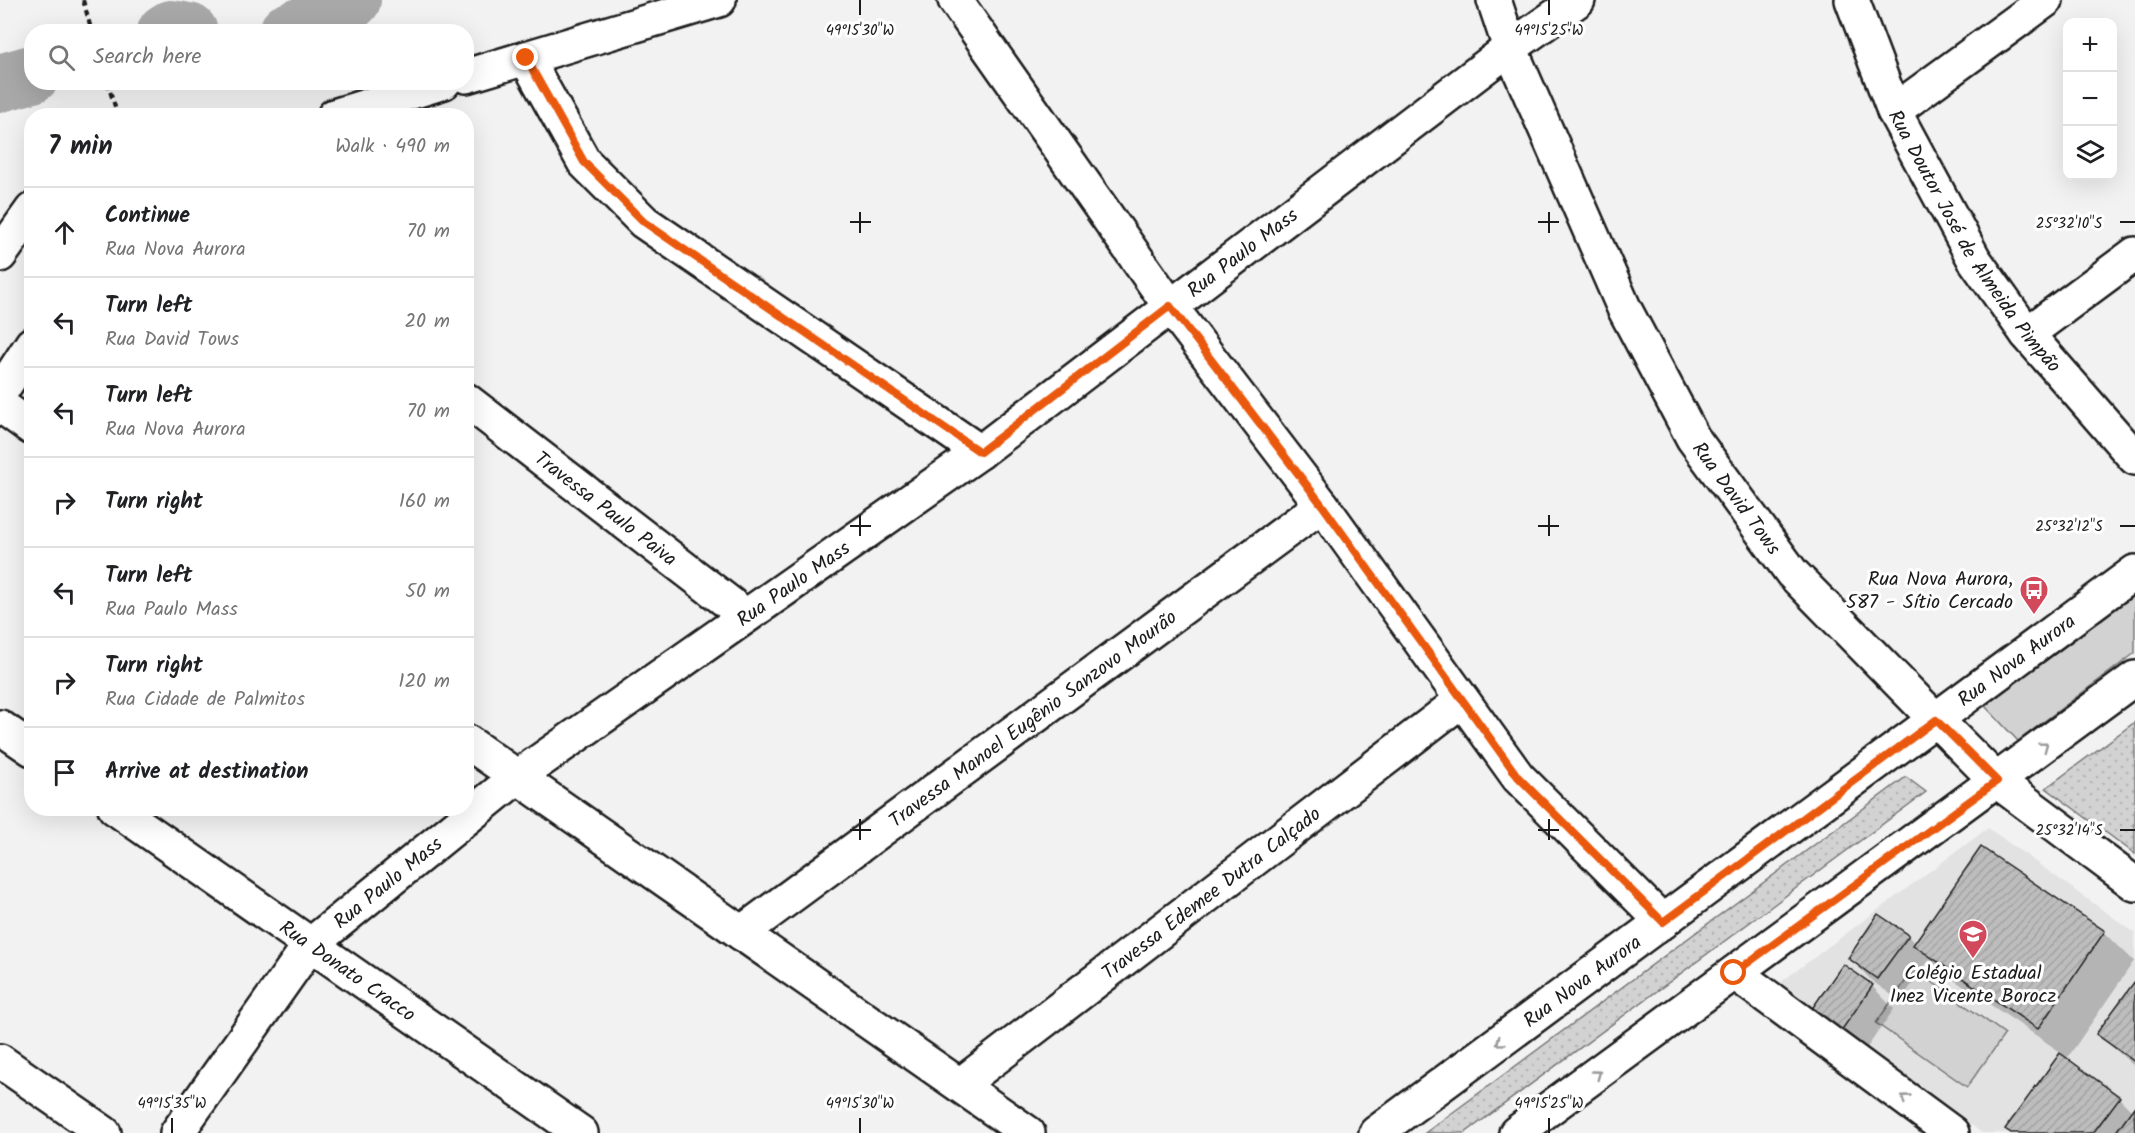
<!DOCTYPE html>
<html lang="en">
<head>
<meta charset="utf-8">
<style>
	:root { --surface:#fff; --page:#f2f2f2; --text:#202124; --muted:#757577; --line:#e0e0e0 }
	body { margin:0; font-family:Kalam,sans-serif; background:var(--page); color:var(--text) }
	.controls { position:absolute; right:18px; top:18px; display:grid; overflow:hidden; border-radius:12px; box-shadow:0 6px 24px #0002 }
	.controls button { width:54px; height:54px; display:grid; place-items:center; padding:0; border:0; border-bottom:2px solid var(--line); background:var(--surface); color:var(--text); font:30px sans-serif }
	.stop { position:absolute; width:18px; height:18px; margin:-14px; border:4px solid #ea580c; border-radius:50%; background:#fff }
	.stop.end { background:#ea580c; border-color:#fff; box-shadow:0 2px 6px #0008 }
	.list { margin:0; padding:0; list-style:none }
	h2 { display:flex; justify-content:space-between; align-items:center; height:78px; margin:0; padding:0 24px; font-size:26px }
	h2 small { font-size:20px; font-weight:400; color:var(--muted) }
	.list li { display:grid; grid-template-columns:39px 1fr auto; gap:18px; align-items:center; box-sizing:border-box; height:90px; padding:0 24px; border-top:2px solid var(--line) }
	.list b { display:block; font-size:22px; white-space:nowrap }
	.list p { margin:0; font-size:20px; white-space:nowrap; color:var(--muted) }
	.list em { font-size:20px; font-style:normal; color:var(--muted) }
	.icon { flex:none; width:33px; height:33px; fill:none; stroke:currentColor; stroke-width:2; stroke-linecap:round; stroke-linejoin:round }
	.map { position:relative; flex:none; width:2135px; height:1133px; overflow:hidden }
	.search { position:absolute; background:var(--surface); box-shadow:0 6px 24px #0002; left:24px; top:24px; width:450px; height:66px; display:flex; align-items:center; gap:15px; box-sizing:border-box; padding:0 21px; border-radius:24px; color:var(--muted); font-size:22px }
	.panel { position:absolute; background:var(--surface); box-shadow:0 6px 24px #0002; left:24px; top:108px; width:450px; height:708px; border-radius:24px }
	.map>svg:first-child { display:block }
	.built { fill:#e2e2e2 }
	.grass { fill:url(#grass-dots); stroke:#777; stroke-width:1.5 }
	.pitch { fill:#d2d2d2; stroke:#777; stroke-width:1.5 }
	.shadow { fill:#0003 }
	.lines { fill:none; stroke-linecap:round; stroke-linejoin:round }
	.river { stroke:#a8a8a8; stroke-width:58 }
	.building { fill:url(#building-hatch); stroke:#1c1c1c; stroke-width:1.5 }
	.minor-casing { stroke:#1c1c1c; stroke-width:38 }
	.tertiary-casing { stroke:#1c1c1c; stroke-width:38 }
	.secondary-casing { stroke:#1c1c1c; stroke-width:38 }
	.path { stroke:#1c1c1c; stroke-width:4; stroke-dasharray:6 4.5; stroke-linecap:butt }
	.minor { stroke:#fff; stroke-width:33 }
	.tertiary { stroke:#fff; stroke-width:33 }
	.secondary { stroke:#fff; stroke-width:33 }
	.oneway { stroke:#999 }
	.route { stroke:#ea580c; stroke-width:8 }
	.ticks { fill:none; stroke:#1c1c1c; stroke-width:2 }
	.labels { text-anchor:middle; stroke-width:6; stroke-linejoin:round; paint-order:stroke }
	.street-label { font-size:20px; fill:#1c1c1c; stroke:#fff }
	.poi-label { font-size:20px; fill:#1c1c1c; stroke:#fff; text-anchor:end }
	.ticks-label { font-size:15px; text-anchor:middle; fill:#1c1c1c; stroke:#fff; stroke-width:6; stroke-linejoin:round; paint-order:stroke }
</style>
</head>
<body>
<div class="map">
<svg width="2135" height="1133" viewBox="0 0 2135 1133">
	<defs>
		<pattern id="grass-dots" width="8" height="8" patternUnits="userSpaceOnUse" patternTransform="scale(1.5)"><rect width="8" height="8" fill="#d2d2d2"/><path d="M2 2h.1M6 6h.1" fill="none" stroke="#b4b4b4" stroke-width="1.8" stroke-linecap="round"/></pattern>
		<pattern id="building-hatch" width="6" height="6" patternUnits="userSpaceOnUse" patternTransform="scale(1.5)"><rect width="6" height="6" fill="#bdbdbd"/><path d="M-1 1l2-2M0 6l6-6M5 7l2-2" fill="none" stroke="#a2a2a2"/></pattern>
	</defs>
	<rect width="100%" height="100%" fill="#f2f2f2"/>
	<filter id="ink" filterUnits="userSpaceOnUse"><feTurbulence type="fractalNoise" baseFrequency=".0167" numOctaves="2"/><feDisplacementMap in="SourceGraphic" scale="12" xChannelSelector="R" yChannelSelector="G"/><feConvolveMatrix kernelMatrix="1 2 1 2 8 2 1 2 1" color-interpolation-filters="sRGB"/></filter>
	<g filter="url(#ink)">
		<path class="built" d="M1988 828 2135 933V1133H1982L1777 985Z"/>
		<path class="grass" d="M2135 722V854L2046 788Z
			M1906 777 1926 792 1465 1133H1425Z"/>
		<path class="pitch" d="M2135 594V653L2018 741 1985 706Z
			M1914 969 2005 1034 1967 1087 1876 1023Z"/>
		<path class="shadow" d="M1981 849 2104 932 2134 961 2066 1060 2119 1098 2132 1111 2135 1110V1133H2011L2007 1129 2062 1053 1945 974 1930 959 1900 1001 1872 981 1850 958 1908 936 1916 944Z
			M2135 984V1067L2098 1034Z
			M1872 986 1894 1009 1864 1052 1835 1032Z"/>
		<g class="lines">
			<path class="river" d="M166 32 171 29 189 32
				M288 32 336 13 352 0
				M0 83 32 74"/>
		</g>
		<path class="building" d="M1981 847 2105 931 2038 1029 1913 945Z
			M1878 914 1909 935 1877 979 1848 958Z
			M1843 964 1873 985 1841 1031 1811 1010Z
			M2135 981V1062L2096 1034Z
			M2060 1053 2120 1097 2093 1133H2011L2005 1129Z
			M2134 1107 2135 1133H2115Z"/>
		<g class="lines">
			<g class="minor-casing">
				<g id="minor">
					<path d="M955 0 1170 306 1322 505 1518 777 1663 922"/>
					<path id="s1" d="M1852 0 1894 111 1974 259 2027 334 2135 458"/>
					<path d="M526 58 584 162 644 222 980 452"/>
					<path d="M1894 111 2046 0"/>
					<path d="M2027 334 2135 254"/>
					<path id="s2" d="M466 400 746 616"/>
					<path d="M0 405 32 428"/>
					<path d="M0 727 32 749"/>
					<path d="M466 741 1028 1133"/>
					<path id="s3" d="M115 808 581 1133"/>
					<path id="s4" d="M741 933 1322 505"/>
					<path d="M1735 973 1952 1133"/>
					<path d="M0 1061 104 1133"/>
					<path id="s5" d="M960 1085 1462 700"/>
					<path id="s6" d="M177 1133 309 946 517 777 980 452 1510 48 1578 0"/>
				</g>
			</g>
			<g class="tertiary-casing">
				<g id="tertiary">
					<path id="s7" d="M1494 0 1510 48 1624 308 1693 438 1792 573 1936 720 1997 781 2135 884"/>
					<path d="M466 76 719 0"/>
					<path d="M334 116 444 82"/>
					<path d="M0 255 32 210"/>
					<path d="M0 393 32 344"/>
				</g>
			</g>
			<g class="secondary-casing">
				<g id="secondary">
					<path id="s8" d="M1376 1133 2135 572"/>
					<path d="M1516 1133 2135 678"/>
				</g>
			</g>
			<path class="path" d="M83 0 92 32
				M107 82 118 116"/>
			<use href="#minor" class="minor"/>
			<use href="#tertiary" class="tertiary"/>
			<use href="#secondary" class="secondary"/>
		</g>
		<defs><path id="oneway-chevron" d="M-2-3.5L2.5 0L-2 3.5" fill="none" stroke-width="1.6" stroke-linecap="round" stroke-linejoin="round" transform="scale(1.5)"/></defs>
		<g class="oneway">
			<use href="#oneway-chevron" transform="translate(2044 746) rotate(-37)"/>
			<use href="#oneway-chevron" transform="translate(1500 1042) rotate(144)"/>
			<use href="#oneway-chevron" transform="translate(1597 1074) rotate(-36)"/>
			<use href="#oneway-chevron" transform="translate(1905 1098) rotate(-144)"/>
		</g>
	</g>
	<g class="lines" filter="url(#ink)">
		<path class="route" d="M526 58 584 162 644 222 980 452 1170 306 1322 505 1518 777 1663 922 1936 720 1997 781 1734 973"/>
	</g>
	<path class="ticks" d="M860 0V15M1549 0V15M860 212V233M1549 212V233M850 222H871M1538 222H1559M2120 222H2135M860 515V536M1549 515V536M850 526H871M1538 526H1559M2120 526H2135M860 819V840M1549 819V840M850 830H871M1538 830H1559M2120 830H2135M172 1118V1133M860 1118V1133M1549 1118V1133"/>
	<defs>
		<g id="bus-pin" transform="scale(1.5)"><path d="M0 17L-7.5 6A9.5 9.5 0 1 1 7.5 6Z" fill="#d1495b" stroke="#fff"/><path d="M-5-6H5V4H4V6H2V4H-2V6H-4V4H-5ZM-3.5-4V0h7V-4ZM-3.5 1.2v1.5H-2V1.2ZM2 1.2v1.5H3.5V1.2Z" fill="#fff"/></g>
		<g id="school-pin" transform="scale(1.5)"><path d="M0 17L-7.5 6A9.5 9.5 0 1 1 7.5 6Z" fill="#d1495b" stroke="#fff"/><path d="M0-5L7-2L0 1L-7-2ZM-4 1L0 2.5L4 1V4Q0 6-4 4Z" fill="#fff"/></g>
	</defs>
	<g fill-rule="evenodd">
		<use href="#bus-pin" x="2034" y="590"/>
		<use href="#school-pin" x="1973" y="934"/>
	</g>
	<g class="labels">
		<g class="street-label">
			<text dy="7" stroke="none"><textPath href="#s1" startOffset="272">Rua Doutor José de Almeida Pimpão</textPath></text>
			<text dy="7" stroke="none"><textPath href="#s6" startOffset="1392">Rua Paulo Mass</textPath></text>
			<text dy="7" stroke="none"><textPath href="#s7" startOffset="556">Rua David Tows</textPath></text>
			<text dy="7" stroke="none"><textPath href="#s2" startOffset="177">Travessa Paulo Paiva</textPath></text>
			<text dy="7" stroke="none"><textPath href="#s6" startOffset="834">Rua Paulo Mass</textPath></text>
			<text dy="7" stroke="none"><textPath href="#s8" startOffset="796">Rua Nova Aurora</textPath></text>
			<text dy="7" stroke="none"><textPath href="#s4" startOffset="362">Travessa Manoel Eugênio Sanzovo Mourão</textPath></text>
			<text dy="7" stroke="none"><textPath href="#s6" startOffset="330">Rua Paulo Mass</textPath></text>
			<text dy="7" stroke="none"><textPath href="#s5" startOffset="316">Travessa Edemee Dutra Calçado</textPath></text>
			<text dy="7" stroke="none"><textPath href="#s3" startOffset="284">Rua Donato Cracco</textPath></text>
			<text dy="7" stroke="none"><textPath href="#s8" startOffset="256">Rua Nova Aurora</textPath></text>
		</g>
		<g class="poi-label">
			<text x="2013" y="585">Rua Nova Aurora,<tspan x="2013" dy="23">587 - Sítio Cercado</tspan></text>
			<text x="1973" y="979" text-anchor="middle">Colégio Estadual<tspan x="1973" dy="23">Inez Vicente Borocz</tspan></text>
		</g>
	</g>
	<g class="ticks-label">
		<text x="860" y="35">49°15'30"W</text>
		<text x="1549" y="35">49°15'25"W</text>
		<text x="2069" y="228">25°32'10"S</text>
		<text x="2069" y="531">25°32'12"S</text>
		<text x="2069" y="835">25°32'14"S</text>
		<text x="172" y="1108">49°15'35"W</text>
		<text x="860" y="1108">49°15'30"W</text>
		<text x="1549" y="1108">49°15'25"W</text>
	</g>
</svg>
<div class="controls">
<button>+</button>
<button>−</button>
<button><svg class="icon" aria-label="layers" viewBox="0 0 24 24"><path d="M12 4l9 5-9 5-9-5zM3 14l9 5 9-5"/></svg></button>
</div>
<div class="stop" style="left:1734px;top:973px"></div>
<div class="stop end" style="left:526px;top:58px"></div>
<div class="search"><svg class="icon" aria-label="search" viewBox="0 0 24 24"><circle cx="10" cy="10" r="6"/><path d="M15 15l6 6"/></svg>Search here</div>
<section class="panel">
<h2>7 min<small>Walk · 490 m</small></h2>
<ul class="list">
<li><svg class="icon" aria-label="ahead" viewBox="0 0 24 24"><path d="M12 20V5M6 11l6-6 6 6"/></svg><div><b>Continue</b><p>Rua Nova Aurora</p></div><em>70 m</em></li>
<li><svg class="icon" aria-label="left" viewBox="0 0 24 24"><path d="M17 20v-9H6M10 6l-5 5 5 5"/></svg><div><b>Turn left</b><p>Rua David Tows</p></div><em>20 m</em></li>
<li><svg class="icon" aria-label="left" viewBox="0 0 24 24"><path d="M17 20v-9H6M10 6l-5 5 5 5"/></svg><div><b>Turn left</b><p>Rua Nova Aurora</p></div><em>70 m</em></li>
<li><svg class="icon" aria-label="right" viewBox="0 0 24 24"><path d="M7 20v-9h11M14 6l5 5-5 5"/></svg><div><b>Turn right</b></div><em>160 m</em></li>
<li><svg class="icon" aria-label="left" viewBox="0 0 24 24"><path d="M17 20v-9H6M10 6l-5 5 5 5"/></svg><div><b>Turn left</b><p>Rua Paulo Mass</p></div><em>50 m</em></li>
<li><svg class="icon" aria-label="right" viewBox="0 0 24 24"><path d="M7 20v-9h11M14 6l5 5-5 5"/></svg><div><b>Turn right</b><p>Rua Cidade de Palmitos</p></div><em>120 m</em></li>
<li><svg class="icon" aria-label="arrive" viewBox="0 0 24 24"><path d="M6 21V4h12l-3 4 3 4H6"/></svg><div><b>Arrive at destination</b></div></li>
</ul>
</section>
</div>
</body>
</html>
